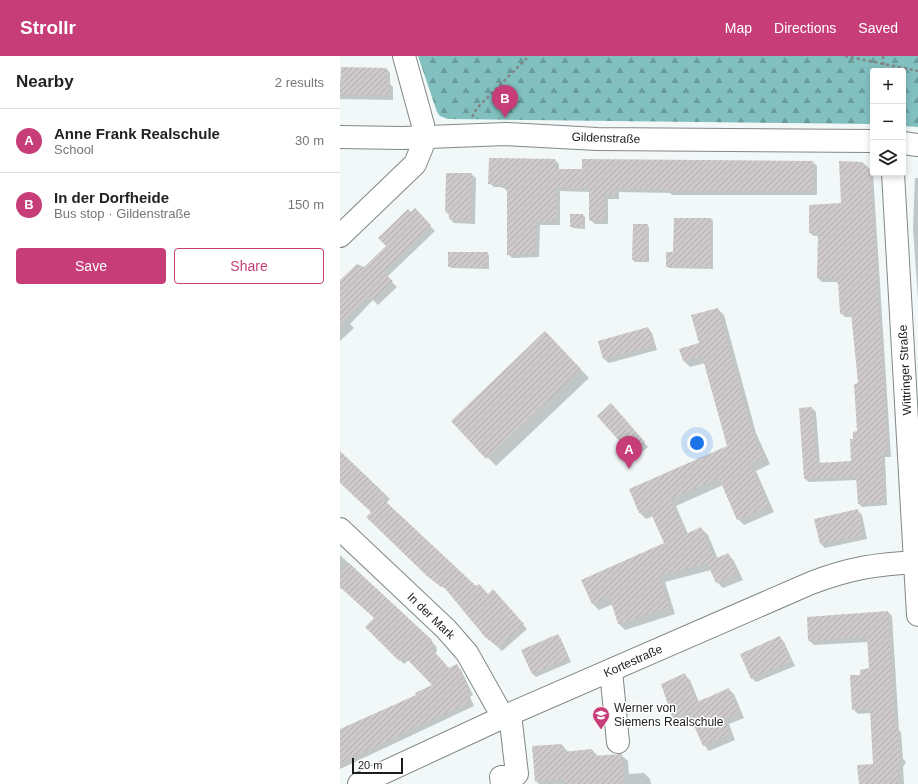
<!DOCTYPE html>
<html lang="en">
<head>
<meta charset="utf-8">
<style>
	:root { --surface:#fff; --page:#f2f2f2; --text:#222; --muted:#767676; --line:#e0e0e0; --accent:#c63d77 }
	body { margin:0; font-family:Helvetica,sans-serif; background:var(--page); color:var(--text) }
	.controls { position:absolute; right:12px; top:12px; display:grid; overflow:hidden; border-radius:4px; box-shadow:0 2px 6px #0003 }
	.controls button { width:36px; height:36px; display:grid; place-items:center; padding:0; border:0; border-bottom:1px solid var(--line); background:var(--surface); color:var(--text); font:20px sans-serif }
	.scale { position:absolute; left:12px; bottom:10px; width:51px; box-sizing:border-box; padding-left:4px; border:2px solid #1b1d1d; border-top:0; font-size:11px; line-height:14px; white-space:nowrap; color:#1b1d1d; -webkit-text-stroke:3px #fff; paint-order:stroke }
	.you { position:absolute; left:357px; top:387px; width:14px; height:14px; margin:-10px; border:3px solid #fff; border-radius:50%; background:#1a73e8; box-shadow:0 0 0 6px #1a73e833 }
	.badge { display:grid; place-items:center; width:26px; height:26px; border-radius:50%; background:var(--accent); color:#fff; font-size:13px; font-weight:700 }
	.pin { position:absolute; translate:-50% -33px; filter:drop-shadow(0 1px 2px #0008) }
	.pin::after { content:''; position:absolute; top:21px; width:14px; height:12px; background:inherit; clip-path:polygon(0 0,100% 0,50% 100%) }
	.list { margin:0; padding:0; list-style:none }
	h2 { display:flex; justify-content:space-between; align-items:center; height:52px; margin:0; padding:0 16px; font-size:17px }
	h2 small { font-size:13px; font-weight:400; color:var(--muted) }
	.list li { display:grid; grid-template-columns:26px 1fr auto; gap:12px; align-items:center; box-sizing:border-box; height:64px; padding:0 16px; border-top:1px solid var(--line) }
	.list b { display:block; font-size:15px; white-space:nowrap }
	.list p { margin:0; font-size:13px; white-space:nowrap; color:var(--muted) }
	.list em { font-size:13px; font-style:normal; color:var(--muted) }
	.actions { display:flex; gap:8px; padding:12px 16px }
	.actions a { flex:1; padding:9px 0; border:1px solid var(--accent); border-radius:4px; text-align:center; font-size:14px; color:var(--accent) }
	.actions .main { background:var(--accent); color:#fff }
	.icon { flex:none; width:22px; height:22px; fill:none; stroke:currentColor; stroke-width:2; stroke-linecap:round; stroke-linejoin:round }
	.map { position:relative; flex:none; width:578px; height:728px; overflow:hidden }
	header { display:flex; align-items:center; gap:24px; box-sizing:border-box; height:56px; padding:0 20px; background:var(--accent); color:#fff }
	header strong { font-size:19px }
	nav { display:flex; gap:22px; margin-inline-start:auto; font-size:14px }
	main { display:flex }
	aside { flex:1; background:var(--surface) }
	.map>svg:first-child { display:block }
	.forest { fill:url(#forest-firs) }
	.shadow { fill:#0003 }
	.building { fill:url(#building-hatch) }
	.lines { fill:none; stroke-linecap:round; stroke-linejoin:round }
	.minor-casing { stroke:#828787; stroke-width:24 }
	.path { stroke:#818585; stroke-width:2.5; stroke-dasharray:3 3; stroke-linecap:butt }
	.minor { stroke:#fff; stroke-width:22 }
	.labels { text-anchor:middle; stroke-width:3; stroke-linejoin:round; paint-order:stroke }
	.street-label { font-size:12px; fill:#1b1d1d; stroke:#fff }
	.poi-label { font-size:12px; fill:#1b1d1d; stroke:#fff; text-anchor:start }
</style>
</head>
<body>
<header>
<strong>Strollr</strong>
<nav><a>Map</a><a>Directions</a><a>Saved</a></nav>
</header>
<main>
<aside>
<h2>Nearby<small>2 results</small></h2>
<ul class="list">
<li><span class="badge">A</span><div><b>Anne Frank Realschule</b><p>School</p></div><em>30 m</em></li>
<li><span class="badge">B</span><div><b>In der Dorfheide</b><p>Bus stop · Gildenstraße</p></div><em>150 m</em></li>
</ul>
<div class="actions"><a class="main">Save</a><a>Share</a></div>
</aside>
<div class="map">
<svg width="578" height="728" viewBox="0 0 578 728">
	<defs>
		<pattern id="forest-firs" width="22" height="20" patternUnits="userSpaceOnUse"><rect width="22" height="20" fill="#82bfbf"/><path d="M5 1l3.5 6h-7zM16 11l3.5 6h-7z" fill="#6a9b9b"/></pattern>
		<pattern id="building-hatch" width="6" height="6" patternUnits="userSpaceOnUse"><rect width="6" height="6" fill="#cec9ca"/><path d="M-1 1l2-2M0 6l6-6M5 7l2-2" fill="none" stroke="#b0acad"/></pattern>
	</defs>
	<rect width="100%" height="100%" fill="#f2f8f8"/>
	<path class="forest" d="M78 0H578V71L563 70V15H533V68L108 63 100 60 97 56Z"/>
	<path class="shadow" d="M46 12 50 17V28L53 31V44L0 43V24Z
		M215 104 219 108V114L473 106 477 110V139H332L330 137 279 136V143H268V168H255L250 164V136L220 135V169H200L199 201 172 202 168 198 167 135 163 131H154L149 127Z
		M522 107 533 118 551 401H545L547 449 522 451 519 448 517 424 469 426 465 423 472 352 476 356 480 408 512 406 514 383 518 376 519 328 512 261H505L501 257 500 229 496 226H482L478 222 479 180H474L470 177 502 147Z
		M107 118H131L136 122 135 168 114 167 110 163V160L106 156Z
		M575 122H578V245L573 172Z
		M75 154 95 175 47 221 57 231 38 249 33 244 10 268 14 272 0 285V225L25 212 48 190Z
		M243 159 245 161V173L233 172 231 170Z
		M371 163 373 165V213L329 212 327 210 334 197Z
		M307 169 309 171V206H295L293 204Z
		M147 197 149 199V213L111 212 109 210Z
		M378 253 384 259 416 377 430 408 416 415 434 456 404 469 398 463 383 429 336 450 348 478 361 472 368 479 378 503 388 498 394 505 403 524 383 532 377 526 371 514 325 526 335 558 285 574 279 568 273 548 259 554 253 548 243 524 326 488 313 460 306 463 300 457 388 391 365 307 350 311 344 305 360 288Z
		M308 272 312 277 317 294 269 307 264 303Z
		M214 285 249 322 156 410 112 365Z
		M275 353 308 391 295 402 291 398Z
		M1 397 50 443 46 447 136 531 148 539H157L187 573 162 595 151 585 107 534 93 524 32 456 0 426Z
		M517 454 522 459 527 483 485 492 481 488Z
		M0 499 96 590 97 595 95 598 109 613 117 609 121 614 133 639 130 641 134 650 0 713V674L77 639 94 629 69 604 64 608 27 571 35 562 1 532 0 533Z
		M548 556 552 560 559 674 561 676 563 703 566 706 563 711 564 728H520L534 709 531 657 518 658 513 653 521 620 530 613 529 586 474 589 469 584Z
		M218 579 221 583 231 606 196 621 193 618Z
		M440 582 444 586 455 610 416 626 412 622Z
		M344 618 350 624 359 646 388 633 394 638 404 662 389 668 395 684 369 695 364 689 352 662 339 668 333 662Z
		M222 689 228 696 252 694 259 701 281 699 288 705 289 718 304 717 310 723 311 728H199L196 725Z"/>
	<path class="building" d="M1 11 46 12V25H49V39H0Z
		M149 102 215 103V113H242V103L473 105V135H326V133L276 132 275 139H264L265 164H249V132L216 131V165H196L195 197 167 199V131L162 132V128H148Z
		M499 105 522 106 530 113 548 397 542 398 544 446 518 448 516 420 464 423 459 352 472 351 477 407 511 405 510 383H513V376L517 375 514 328 518 327 511 257 500 258 498 225H494V222H477L478 177H469V149L501 147Z
		M106 117H132L131 164 109 163V152L105 156Z
		M75 152 91 169 43 216 53 225 32 244 28 240 0 268V224L17 208 24 211 46 190 38 182 68 153 71 156Z
		M230 158H243V171H230Z
		M334 162H371V211H326V196H333Z
		M293 168H308L307 205 292 204Z
		M108 196H148L147 211H108Z
		M378 252 410 370 424 402 410 408 429 450 397 464 379 422 330 443 346 478 361 471 375 503 388 497 397 517 376 527 367 507 319 520 329 552 278 568 269 540 252 548 241 524 324 487 309 453 299 457 289 433 387 390 362 300 343 305 339 293 359 287 351 259Z
		M308 271 313 290 263 303 258 285Z
		M205 275 241 313 146 403 111 365Z
		M271 347 305 386 291 398 257 360Z
		M0 395 46 439 43 443 59 458 136 530 139 528 148 538 153 533 184 568 158 591 145 581 103 530 101 531 87 520 26 461 31 456 0 427Z
		M518 453 523 479 480 488 474 463Z
		M9 507 92 584 93 591 91 592 109 612 117 608 129 635 126 636 130 646 0 707V673L76 639 75 637 92 629 64 600 59 605 25 571 34 562 0 531V516Z
		M548 555 555 670H557L559 698 562 701 558 707 559 728H519L517 709 533 708 530 653 512 654 510 619H520V614L529 612 527 581 468 585 467 561Z
		M218 578 228 602 192 618 181 594Z
		M440 580 451 605 411 623 400 598Z
		M345 617 357 646 389 632 399 656 384 663 390 678 363 690 348 656 333 663 321 628Z
		M222 688 223 696 252 693 253 700 282 698 284 728H225V723L195 726 192 690Z"/>
	<g class="lines">
		<g class="minor-casing">
			<path id="minor" d="M0 81 62 82 166 78 257 83 533 85
				M563 87 578 89
				M553 117 578 559
				M0 180 75 108 82 91 83 69 64 0
				M0 473 106 573 127 597 163 661
				M271 615 278 686
				M19 728 170 658 471 527C510 512 537 508 578 506
				M162 728 161 721 177 718 170 658"/>
		</g>
		<path class="path" d="M505 0 578 15
			M543 0 544 15
			M132 61 137 52 189 0"/>
		<use href="#minor" class="minor"/>
	</g>
	<defs>
		<g id="school-pin" transform="scale(0.9)"><path d="M0 17L-7.5 6A9.5 9.5 0 1 1 7.5 6Z" fill="#c63d77" stroke="#fff"/><path d="M0-5L7-2L0 1L-7-2ZM-4 1L0 2.5L4 1V4Q0 6-4 4Z" fill="#fff"/></g>
	</defs>
	<g fill-rule="evenodd">
		<use href="#school-pin" x="261" y="659"/>
	</g>
	<g class="labels">
		<g class="street-label">
			<text transform="translate(266 82) rotate(2)" y="4">Gildenstraße</text>
			<text transform="translate(565 314) rotate(-93)" y="4">Wittringer Straße</text>
			<text transform="translate(91 560) rotate(44)" y="4">In der Mark</text>
			<text transform="translate(293 605) rotate(-24)" y="4">Kortestraße</text>
		</g>
		<g class="poi-label">
			<text x="274" y="656">Werner von<tspan x="274" dy="14">Siemens Realschule</tspan></text>
		</g>
	</g>
</svg>
<div class="controls">
<button>+</button>
<button>−</button>
<button><svg class="icon" aria-label="layers" viewBox="0 0 24 24"><path d="M12 4l9 5-9 5-9-5zM3 14l9 5 9-5"/></svg></button>
</div>
<div class="scale">20 m</div>
<div class="you"></div>
<div class="pin badge" style="left:289px;top:413px">A</div>
<div class="pin badge" style="left:165px;top:62px">B</div>
</div>
</main>
</body>
</html>
